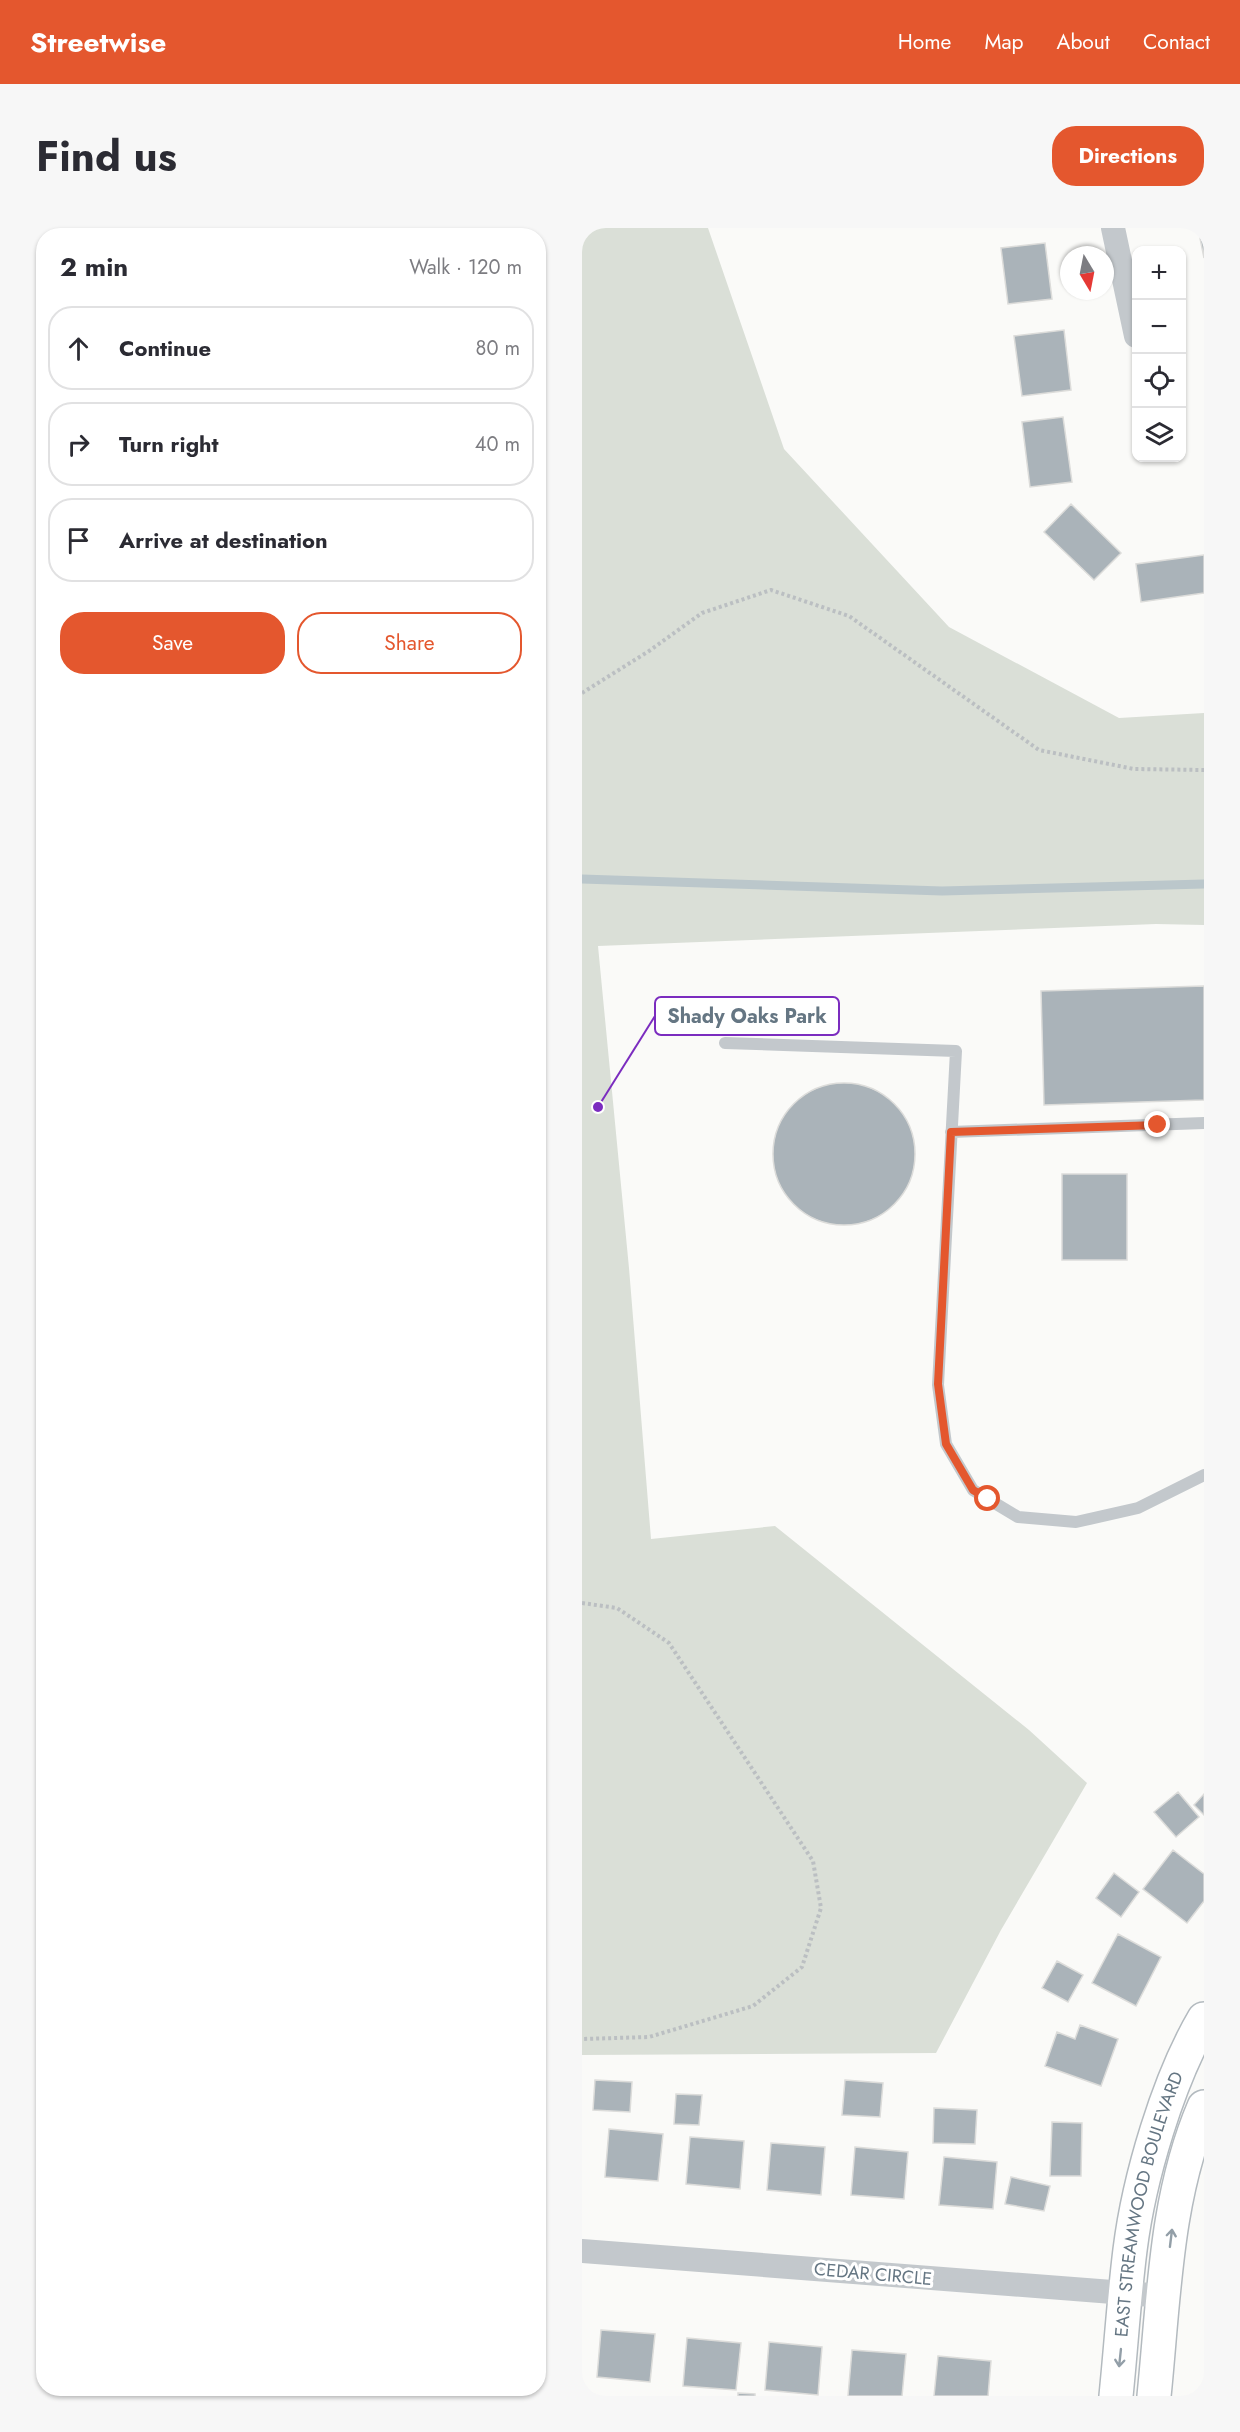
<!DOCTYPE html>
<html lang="en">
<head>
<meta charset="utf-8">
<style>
	:root { --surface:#fff; --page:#f7f7f7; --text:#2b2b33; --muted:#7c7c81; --line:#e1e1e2; --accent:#e4572e }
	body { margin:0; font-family:Jost,sans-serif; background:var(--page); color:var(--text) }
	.controls { position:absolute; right:18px; top:18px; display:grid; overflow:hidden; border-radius:12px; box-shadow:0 2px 4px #0004 }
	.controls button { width:54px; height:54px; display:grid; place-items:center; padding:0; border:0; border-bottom:2px solid var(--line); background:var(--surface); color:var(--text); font:30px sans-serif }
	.compass { position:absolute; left:478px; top:18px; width:54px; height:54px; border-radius:50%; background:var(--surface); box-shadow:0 2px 4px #0004; rotate:170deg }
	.stop { position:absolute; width:18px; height:18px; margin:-14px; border:4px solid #e4572e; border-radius:50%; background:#fff }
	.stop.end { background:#e4572e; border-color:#fff; box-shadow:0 2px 6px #0008 }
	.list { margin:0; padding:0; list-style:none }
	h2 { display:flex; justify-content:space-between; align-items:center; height:78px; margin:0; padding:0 24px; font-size:26px }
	h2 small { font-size:20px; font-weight:400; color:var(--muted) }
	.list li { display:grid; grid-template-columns:39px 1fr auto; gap:18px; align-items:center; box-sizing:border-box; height:84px; margin:0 12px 12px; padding:0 12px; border:2px solid var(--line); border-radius:24px }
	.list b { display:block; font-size:22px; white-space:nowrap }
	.list em { font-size:20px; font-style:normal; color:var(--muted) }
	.actions { display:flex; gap:12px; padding:18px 24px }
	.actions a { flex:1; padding:14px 0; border:2px solid var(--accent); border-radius:24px; text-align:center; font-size:21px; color:var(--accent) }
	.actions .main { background:var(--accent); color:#fff }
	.icon { flex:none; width:33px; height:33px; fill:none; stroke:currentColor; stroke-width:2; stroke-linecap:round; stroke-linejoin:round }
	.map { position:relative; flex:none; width:622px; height:2168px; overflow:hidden; border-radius:24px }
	header { display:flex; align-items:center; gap:36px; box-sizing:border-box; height:84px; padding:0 30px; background:var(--accent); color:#fff }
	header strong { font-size:28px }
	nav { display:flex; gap:33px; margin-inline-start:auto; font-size:21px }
	.intro { display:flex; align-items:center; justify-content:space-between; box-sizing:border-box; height:144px; padding:0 36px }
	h1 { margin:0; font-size:42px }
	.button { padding:15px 27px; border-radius:24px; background:var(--accent); color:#fff; font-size:21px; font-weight:700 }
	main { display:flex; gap:36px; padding:0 36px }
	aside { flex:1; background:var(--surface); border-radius:24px; box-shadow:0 2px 4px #0004 }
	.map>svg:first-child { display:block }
	.green { fill:#dadfd7 }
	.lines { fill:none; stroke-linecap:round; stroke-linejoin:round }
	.stream { stroke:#bbc7cb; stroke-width:9 }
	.building { fill:#aab3b9; stroke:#dcdcda; stroke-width:1.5 }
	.secondary-casing { stroke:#b3babf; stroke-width:36 }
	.path { stroke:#bbbfc2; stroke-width:4; stroke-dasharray:3 3; stroke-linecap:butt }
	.lane { stroke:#c3c8cc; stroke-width:12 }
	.street { stroke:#c3c8cc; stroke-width:24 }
	.secondary { stroke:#fff; stroke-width:33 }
	.oneway { stroke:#939fa8 }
	.route { stroke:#e4572e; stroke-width:8 }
	.labels { text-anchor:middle; stroke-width:6; stroke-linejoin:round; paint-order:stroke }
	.street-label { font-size:18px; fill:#657683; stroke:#fff }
	.leader { fill:none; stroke:#7b2cbf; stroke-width:2 }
	.callout-dot { fill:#7b2cbf; stroke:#fff; stroke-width:2 }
	.callout { fill:#fff; stroke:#7b2cbf; stroke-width:2 }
	.callout-label { font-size:20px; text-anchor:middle; font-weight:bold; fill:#657683 }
</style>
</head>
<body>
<header>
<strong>Streetwise</strong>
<nav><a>Home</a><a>Map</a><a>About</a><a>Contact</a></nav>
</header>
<div class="intro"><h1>Find us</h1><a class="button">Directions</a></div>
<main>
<aside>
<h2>2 min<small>Walk · 120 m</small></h2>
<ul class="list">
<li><svg class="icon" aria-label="ahead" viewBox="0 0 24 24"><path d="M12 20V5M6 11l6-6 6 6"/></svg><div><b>Continue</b></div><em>80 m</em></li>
<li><svg class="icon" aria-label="right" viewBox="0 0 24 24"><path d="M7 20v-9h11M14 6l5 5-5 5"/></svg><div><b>Turn right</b></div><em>40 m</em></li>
<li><svg class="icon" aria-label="arrive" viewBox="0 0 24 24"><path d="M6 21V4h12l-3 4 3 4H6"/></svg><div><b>Arrive at destination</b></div></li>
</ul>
<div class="actions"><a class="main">Save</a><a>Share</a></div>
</aside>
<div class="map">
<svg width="622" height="2168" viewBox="0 0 622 2168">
	<rect width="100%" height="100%" fill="#fafaf8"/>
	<path class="green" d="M0 0H126L202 221 367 399 537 490 622 485V697L574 696 16 718 47 1040 69 1311 193 1298 447 1502 505 1555 419 1702 354 1825 0 1827Z"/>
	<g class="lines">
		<path class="stream" d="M0 651 360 663 622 656"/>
	</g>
	<path class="building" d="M616 0H622V30Z
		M463 15 470 71 426 76 419 20Z
		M482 102 489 162 440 168 432 108Z
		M481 189 490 254 448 259 440 194Z
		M489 276 539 325 512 352 462 304Z
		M622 327V365L559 374 554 336Z
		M622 758V872L462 877 459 763Z
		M191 926a71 71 0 1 1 142 0a71 71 0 1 1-142 0Z
		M480 946H545V1032H480Z
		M596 1564 617 1589 594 1609 572 1584Z
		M622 1566V1587L612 1577Z
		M591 1622 622 1646V1673L605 1695 561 1661Z
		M532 1645 557 1664 539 1689 514 1670Z
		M536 1706 579 1729 554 1778 510 1755Z
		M475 1733 501 1747 486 1774 460 1760Z
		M498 1797 536 1811 519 1858 463 1838 475 1804 493 1811Z
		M13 1852 50 1854 48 1884 11 1882Z
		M263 1852 301 1855 298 1889 260 1887Z
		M94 1866 120 1867 117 1897 92 1896Z
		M352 1880 395 1882 393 1916 351 1915Z
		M470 1894 500 1895 499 1948H468Z
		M27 1901 81 1906 76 1953 23 1949Z
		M108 1909 162 1913 158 1961 104 1956Z
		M189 1915 243 1919 239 1967 185 1962Z
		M273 1919 326 1924 322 1971 269 1967Z
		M362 1929 415 1934 411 1981 357 1977Z
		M429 1949 468 1958 462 1983 423 1976Z
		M19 2102 73 2106 68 2154 15 2149Z
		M105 2110 159 2115 154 2162 101 2158Z
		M187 2114 240 2119 236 2167 183 2162Z
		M270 2122 324 2126 320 2168H266Z
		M356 2128 409 2133 406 2168H352Z
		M156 2165 173 2166V2168H156Z"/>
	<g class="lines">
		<g class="secondary-casing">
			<g id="secondary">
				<path id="s1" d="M534 2168C539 2119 542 2070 548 2022 557 1950 586 1852 622 1791"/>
				<path d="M572 2168C582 2071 583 1970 622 1879"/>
			</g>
		</g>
		<path class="path" d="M0 465 67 423 120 385 189 362 267 388 457 522 552 541 622 542
			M0 1375 35 1380 87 1415 231 1633 239 1680 220 1739 171 1778 67 1809 0 1811"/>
		<path class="lane" d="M143 815 374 823 356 1157 364 1216 391 1262 436 1289 494 1294 556 1280 622 1247
			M369 904 622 895"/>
		<path class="street" d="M531 0 554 108
			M0 2023 582 2068"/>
		<use href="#secondary" class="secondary"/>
	</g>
	<defs><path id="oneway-shaft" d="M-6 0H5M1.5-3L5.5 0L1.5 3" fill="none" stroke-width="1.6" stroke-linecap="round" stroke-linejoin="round" transform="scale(1.5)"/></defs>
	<g class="oneway">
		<use href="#oneway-shaft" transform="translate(589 2010) rotate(-83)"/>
		<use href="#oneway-shaft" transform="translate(538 2130) rotate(96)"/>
	</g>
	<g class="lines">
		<path class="route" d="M406 1271 391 1262 364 1216 356 1156 369 904 576 897"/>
	</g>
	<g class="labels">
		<g class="street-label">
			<text dy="6" stroke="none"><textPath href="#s1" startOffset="195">EAST STREAMWOOD BOULEVARD</textPath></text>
			<text transform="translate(291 2046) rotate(5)" y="6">CEDAR CIRCLE</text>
		</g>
	</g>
	<path class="leader" d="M16 879L73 788"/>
	<circle class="callout-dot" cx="16" cy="879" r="6"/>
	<rect class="callout" x="73" y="769" width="184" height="38" rx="6"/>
	<g class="callout-label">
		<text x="165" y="795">Shady Oaks Park</text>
	</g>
</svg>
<div class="controls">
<button>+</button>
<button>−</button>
<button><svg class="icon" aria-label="locate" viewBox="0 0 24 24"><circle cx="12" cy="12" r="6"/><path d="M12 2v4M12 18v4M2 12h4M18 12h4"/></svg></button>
<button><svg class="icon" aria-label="layers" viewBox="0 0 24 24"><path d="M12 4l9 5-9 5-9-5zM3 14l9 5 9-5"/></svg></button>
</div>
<svg class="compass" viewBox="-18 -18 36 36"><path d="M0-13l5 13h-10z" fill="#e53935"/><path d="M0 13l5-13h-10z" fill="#7c7c81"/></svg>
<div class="stop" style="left:406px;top:1271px"></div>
<div class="stop end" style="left:576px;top:897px"></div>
</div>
</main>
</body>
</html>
